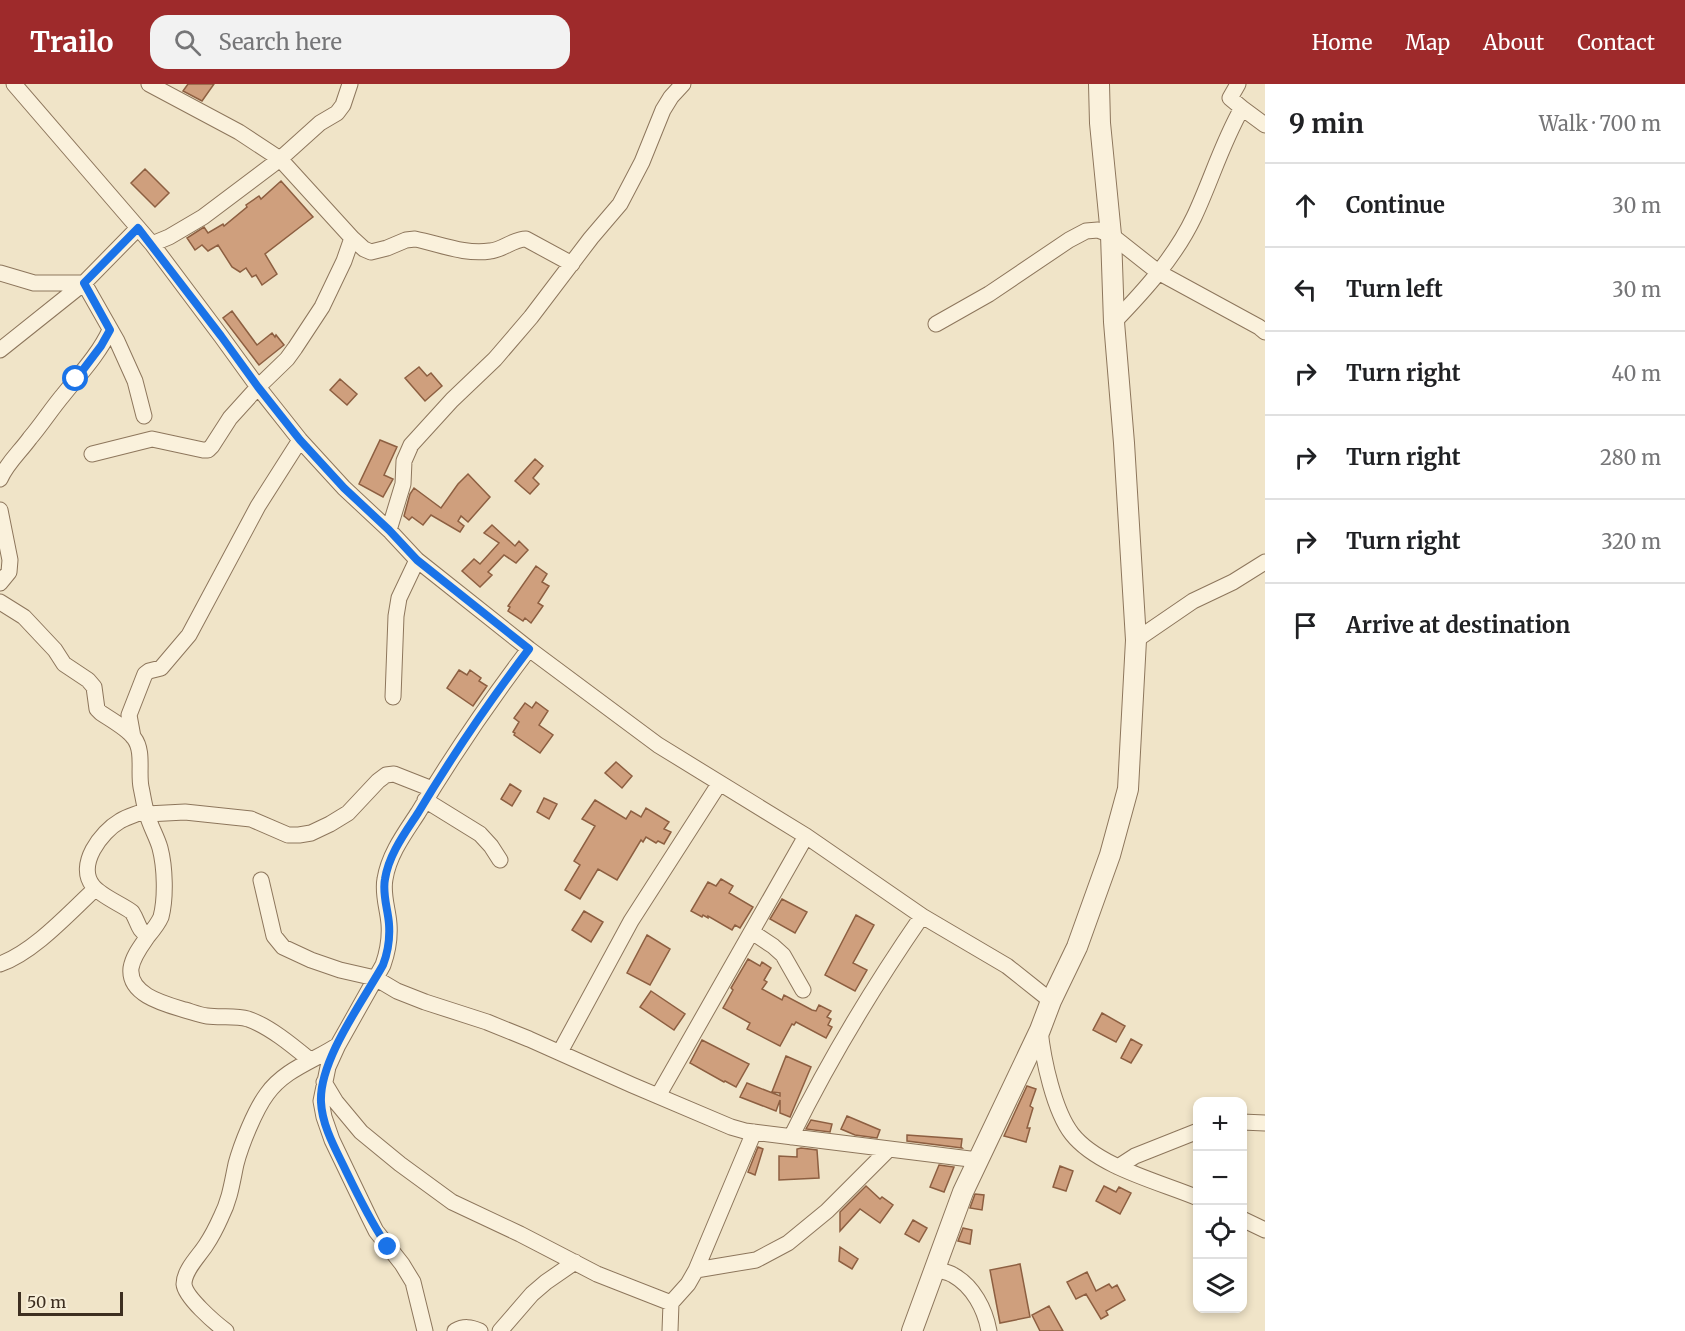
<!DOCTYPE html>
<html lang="en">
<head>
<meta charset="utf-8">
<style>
	:root { --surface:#fff; --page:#f2f2f2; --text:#202124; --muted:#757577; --line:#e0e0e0; --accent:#9e2a2b }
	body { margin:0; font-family:Merriweather,serif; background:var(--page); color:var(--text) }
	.controls { position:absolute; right:18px; bottom:18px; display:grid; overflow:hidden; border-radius:12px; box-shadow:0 3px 9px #0003 }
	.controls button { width:54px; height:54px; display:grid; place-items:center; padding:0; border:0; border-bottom:2px solid var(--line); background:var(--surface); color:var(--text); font:30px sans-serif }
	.scale { position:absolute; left:18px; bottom:15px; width:105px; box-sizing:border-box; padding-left:6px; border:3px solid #3d2e20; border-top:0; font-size:16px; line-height:21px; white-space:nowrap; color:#3d2e20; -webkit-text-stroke:4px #f7eed8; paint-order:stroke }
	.stop { position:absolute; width:18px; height:18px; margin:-14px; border:4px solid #1a73e8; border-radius:50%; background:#fff }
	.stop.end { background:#1a73e8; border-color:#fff; box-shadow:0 2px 6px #0008 }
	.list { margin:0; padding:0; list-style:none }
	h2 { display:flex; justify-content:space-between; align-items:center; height:78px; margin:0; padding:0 24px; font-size:26px }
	h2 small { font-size:20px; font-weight:400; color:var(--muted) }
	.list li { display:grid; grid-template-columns:39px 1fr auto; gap:18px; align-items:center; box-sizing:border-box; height:84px; padding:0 24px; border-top:2px solid var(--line) }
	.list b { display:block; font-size:22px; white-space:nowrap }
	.list em { font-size:20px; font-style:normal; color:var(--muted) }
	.icon { flex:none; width:33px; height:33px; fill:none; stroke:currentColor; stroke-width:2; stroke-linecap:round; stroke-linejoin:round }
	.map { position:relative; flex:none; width:1265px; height:1247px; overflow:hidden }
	header { display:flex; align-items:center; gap:36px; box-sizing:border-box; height:84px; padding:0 30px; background:var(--accent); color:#fff }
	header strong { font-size:28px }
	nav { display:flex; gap:33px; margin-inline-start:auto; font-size:21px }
	.search { width:420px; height:54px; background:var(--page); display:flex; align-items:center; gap:15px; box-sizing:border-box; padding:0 21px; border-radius:18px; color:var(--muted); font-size:22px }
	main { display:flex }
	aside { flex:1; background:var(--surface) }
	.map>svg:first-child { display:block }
	.building { fill:#cf9f7d; stroke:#8d5f41; stroke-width:1.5 }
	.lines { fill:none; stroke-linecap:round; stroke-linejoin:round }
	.minor-casing { stroke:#8d765c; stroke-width:17 }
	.tertiary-casing { stroke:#8d765c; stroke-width:22 }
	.minor { stroke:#faf1dc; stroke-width:15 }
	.tertiary { stroke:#faf1dc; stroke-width:20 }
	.route { stroke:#1a73e8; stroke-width:8 }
</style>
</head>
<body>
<header>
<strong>Trailo</strong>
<div class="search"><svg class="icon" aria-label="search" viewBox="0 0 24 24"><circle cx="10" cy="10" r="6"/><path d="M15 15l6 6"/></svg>Search here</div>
<nav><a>Home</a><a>Map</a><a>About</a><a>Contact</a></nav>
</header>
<main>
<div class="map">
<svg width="1265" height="1247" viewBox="0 0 1265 1247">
	<rect width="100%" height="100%" fill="#f0e4c8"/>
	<path class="building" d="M188 0H214L202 17 183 7Z
		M145 85 169 109 155 123 131 99Z
		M281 97 313 133 265 170 277 190 262 201 256 191 252 193 246 184 240 188 232 183 218 161 208 167 202 161 195 166 187 154 204 143 208 149 223 140 224 142 247 123 246 121 259 112 261 115Z
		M232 227 257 261 272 249 275 253 276 251 284 261 259 281 223 234Z
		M419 283 427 292 431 289 442 302 425 317 405 294Z
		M340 295 357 310 347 321 330 306Z
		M380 356 397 363 384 391 393 395 383 413 359 400Z
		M535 375 543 382 533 394 539 400 530 410 515 397Z
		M468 390 490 413 468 438 461 432 458 437 464 442 460 448 431 431 423 441 412 433 409 436 404 432 410 410 414 404 441 424 458 400Z
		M492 441 515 462 519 457 528 466 516 479 504 471 488 488 492 491 480 503 462 487 474 475 480 480 499 459 484 449Z
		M536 482 547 490 542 498 549 502 538 519 543 522 531 539 525 534 523 537 508 527 510 523 508 522Z
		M459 586 467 591 470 586 481 594 479 597 487 602 473 622 447 604Z
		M536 618 548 627 539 641 553 651 540 669 514 651 515 649 513 648 519 638 514 634 525 619 532 624Z
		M616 678 632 692 622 704 605 689Z
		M510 700 521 707 512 722 501 715Z
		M544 714 557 720 549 735 537 728Z
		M595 716 626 735 631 727 641 733 646 724 669 738 664 745 671 748 664 760 658 757 656 759 646 753 643 758 641 756 617 796 598 785 580 815 565 806 580 781 574 777 595 742 582 735Z
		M721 795 733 802 729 809 753 823 740 844 735 841 732 846 708 832V834L703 831 702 833 691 827 708 798 716 802Z
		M782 815 807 828 795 849 770 835Z
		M584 827 603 838 591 858 572 846Z
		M856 831 874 841 853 879 867 886 855 907 825 891Z
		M647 851 670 865 650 901 627 889Z
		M748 875 760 882 762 878 771 884 764 896 767 898 762 905 782 916 784 911 812 926 816 927 819 921 831 927 827 933 831 935 828 941 832 943 826 954 796 938 794 941 792 940 780 962 747 945 750 939 723 924 733 906 731 904Z
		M651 907 685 930 674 946 640 923Z
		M1102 929 1125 942 1116 958 1093 946Z
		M1131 955 1142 961 1131 979 1121 974Z
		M702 956 749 980 736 1003 725 997 724 998 690 979Z
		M786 972 811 983 790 1033 780 1029V1016L776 1027 740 1013 747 999 780 1012V1009L772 1008Z
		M1027 1002 1036 1005 1030 1022 1033 1024 1027 1044H1030L1026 1058 1004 1052Z
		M847 1032 880 1046 877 1054 855 1051 841 1045Z
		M811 1036 832 1040 830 1048 806 1045Z
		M907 1051 962 1055 961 1063 962 1064 907 1057Z
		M758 1063 763 1065 755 1091 748 1088Z
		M801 1064 817 1066 819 1094 779 1096V1072L797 1073V1065Z
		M939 1081 954 1083 944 1108 930 1103Z
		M1060 1082 1073 1087 1066 1107 1053 1103Z
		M866 1102 880 1115 882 1113 893 1121 880 1139 860 1125 840 1147V1128Z
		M1104 1102 1116 1108 1119 1103 1131 1109 1120 1130 1096 1117Z
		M975 1110 984 1111 982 1126 970 1124Z
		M913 1136 927 1144 919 1158 905 1150Z
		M963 1144 972 1146 970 1160 958 1157Z
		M840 1163 858 1175 852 1185 839 1177Z
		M1020 1180 1030 1233 1000 1239 990 1186Z
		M1087 1188 1096 1207 1109 1200 1112 1204 1117 1201 1125 1216 1106 1227 1108 1231 1101 1235 1086 1210 1076 1215 1067 1198Z
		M1049 1222 1063 1247H1040L1032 1231Z"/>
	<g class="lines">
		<g class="minor-casing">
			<path id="minor" d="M14 0 152 160 221 252 258 303 300 356 344 404 389 446 417 476 529 565 658 661 806 752 922 832 1007 882 1051 917
				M1242 24 1265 41
				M352 154 364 165 371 168 387 164 406 156 415 155C440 160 465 171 490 167 503 166 513 155 526 155L572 180
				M152 160 169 153 203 133 280 75 320 39 337 29 343 21 350 0
				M0 189 34 199H84L117 257 135 297 144 332
				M1114 238C1144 207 1175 173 1194 133 1211 97 1222 59 1242 24L1230 14 1238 0
				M936 240 989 210 1069 156 1086 147 1098 146 1111 151 1158 188 1259 243 1265 248
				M0 266 84 199 138 144
				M92 370 152 355 203 366H208L212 362 230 334 258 303 287 275 295 264 322 223 344 177 352 154 280 75 239 48 149 0
				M0 395C7 379 20 368 30 354 42 340 52 324 64 310 80 290 99 270 110 246
				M0 426 10 476 9 488 0 499
				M389 446 403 400 404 377 411 361 452 316 495 275 531 233 591 154 620 120 642 78 663 26 671 13 683 0
				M0 518 24 533 55 566 64 580 88 596 94 603 97 625 101 629C110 635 128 645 134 654 144 667 138 688 141 703 143 712 144 721 147 730 150 742 157 753 160 764 165 783 166 814 161 833 158 840 153 846 148 852
				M1136 556 1193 517 1233 498 1265 478
				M393 613 396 532 399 514 417 476
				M133 653 129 631 145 590 149 587 161 584 189 551 258 422 300 356
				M425 716 480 750 491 762 500 776
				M146 726C138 730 128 732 120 737 101 748 76 781 93 802 101 812 121 820 132 828 139 839 137 845 148 852 141 862 133 872 131 884 128 911 165 920 185 926 192 928 199 931 207 932 221 934 235 931 248 935 269 942 293 962 310 976
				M147 730 185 728 251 735 288 751H299L311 749 330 740 348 729 378 697 386 691 394 690 432 705
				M261 796 274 852 283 863 311 876 340 886 375 894 397 907 425 918 487 938 529 955 632 1001 731 1043 745 1047 978 1076
				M752 848 773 862 783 871 803 906
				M0 880C34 868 69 829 95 805
				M1040 946C1043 975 1054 1027 1072 1050 1098 1083 1160 1098 1198 1114
				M560 968 631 837 719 700
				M324 998 336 1018 361 1048 400 1080 452 1118 520 1150 597 1190 671 1219
				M658 1012 806 752
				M1242 1038 1265 1039
				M791 1053C829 976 873 903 922 832
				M1118 1083 1135 1072 1198 1047
				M1242 1135 1265 1146
				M935 1185C941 1187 948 1188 953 1191 973 1202 985 1225 989 1247
				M696 1186 756 1176 788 1159 827 1127 889 1065
				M226 1247C215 1239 185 1213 184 1200 184 1186 199 1172 206 1161 212 1152 217 1142 221 1133 230 1115 232 1099 236 1080 241 1061 255 1026 267 1010 285 985 314 977 338 961
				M425 1247 413 1198 402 1180 376 1147 369 1133 332 1056 324 1033 321 1017 328 983 338 961 383 881C388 867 390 854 389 840 388 825 382 810 385 795 389 770 405 749 418 729 452 672 489 618 529 565
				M455 1247C464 1242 471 1243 480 1247
				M500 1247 532 1210 546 1198 575 1178
				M670 1247 671 1219 688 1200 696 1186 754 1048"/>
		</g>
		<g class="tertiary-casing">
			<path id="tertiary" d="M912 1247 963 1108 1040 946 1051 917 1077 863 1110 771 1128 705 1136 556 1124 359 1114 238 1111 151 1100 39 1099 0"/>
		</g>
		<use href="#minor" class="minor"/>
		<use href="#tertiary" class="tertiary"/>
	</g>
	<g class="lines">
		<path class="route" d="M76 295 101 262 110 246 84 199 138 144 221 252 258 303 300 356 344 404 389 446 417 476 529 565C489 618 452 672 418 729 405 749 389 770 385 795 382 810 388 825 389 840 390 854 388 868 383 881 363 917 319 976 321 1018 322 1042 336 1066 346 1087 359 1113 371 1139 388 1163"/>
	</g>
</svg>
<div class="controls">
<button>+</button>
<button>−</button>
<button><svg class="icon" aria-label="locate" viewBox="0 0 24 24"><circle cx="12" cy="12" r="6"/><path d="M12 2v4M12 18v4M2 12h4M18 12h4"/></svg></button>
<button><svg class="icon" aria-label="layers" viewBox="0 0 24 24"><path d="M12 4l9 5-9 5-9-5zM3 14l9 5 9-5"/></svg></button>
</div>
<div class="scale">50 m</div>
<div class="stop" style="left:76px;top:295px"></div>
<div class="stop end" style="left:388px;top:1163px"></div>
</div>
<aside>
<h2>9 min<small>Walk · 700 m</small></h2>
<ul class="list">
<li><svg class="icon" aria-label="ahead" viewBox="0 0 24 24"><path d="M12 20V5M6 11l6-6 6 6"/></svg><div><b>Continue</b></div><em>30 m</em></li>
<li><svg class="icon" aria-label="left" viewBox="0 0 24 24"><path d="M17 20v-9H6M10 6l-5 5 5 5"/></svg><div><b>Turn left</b></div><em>30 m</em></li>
<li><svg class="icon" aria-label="right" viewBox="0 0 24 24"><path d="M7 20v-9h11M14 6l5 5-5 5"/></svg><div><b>Turn right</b></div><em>40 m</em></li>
<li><svg class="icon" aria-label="right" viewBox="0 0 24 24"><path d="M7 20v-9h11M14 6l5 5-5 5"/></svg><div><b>Turn right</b></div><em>280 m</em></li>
<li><svg class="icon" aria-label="right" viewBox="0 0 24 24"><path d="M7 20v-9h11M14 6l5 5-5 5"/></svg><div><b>Turn right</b></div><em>320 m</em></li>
<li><svg class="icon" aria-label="arrive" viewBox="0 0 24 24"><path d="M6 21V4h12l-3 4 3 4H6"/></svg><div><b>Arrive at destination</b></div></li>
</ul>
</aside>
</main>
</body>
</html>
